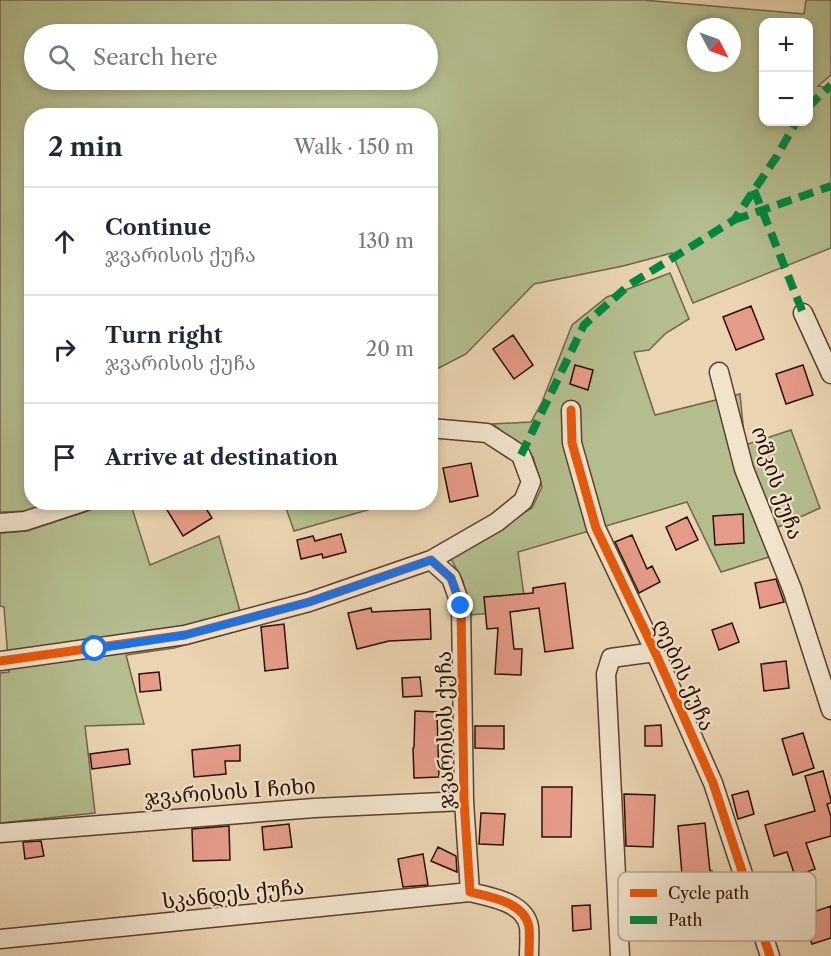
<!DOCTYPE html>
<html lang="en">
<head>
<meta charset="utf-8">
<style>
	:root { --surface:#fff; --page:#f2f2f3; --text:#1f2937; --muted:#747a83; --line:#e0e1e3 }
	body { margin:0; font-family:"Libre Caslon Text","Noto Serif Georgian",serif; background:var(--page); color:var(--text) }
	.controls { position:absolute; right:18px; top:18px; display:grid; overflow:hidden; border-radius:12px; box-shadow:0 3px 9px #0003 }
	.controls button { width:54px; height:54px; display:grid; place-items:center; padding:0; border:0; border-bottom:2px solid var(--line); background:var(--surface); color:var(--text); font:30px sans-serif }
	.compass { position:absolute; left:687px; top:18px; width:54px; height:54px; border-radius:50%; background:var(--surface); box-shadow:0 3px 9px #0003; rotate:131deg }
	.stop { position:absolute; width:18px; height:18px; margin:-14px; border:4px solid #1a73e8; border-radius:50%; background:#fff }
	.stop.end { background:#1a73e8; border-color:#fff; box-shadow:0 2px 6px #0008 }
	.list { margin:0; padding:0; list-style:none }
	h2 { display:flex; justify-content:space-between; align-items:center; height:78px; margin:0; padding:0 24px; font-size:26px }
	h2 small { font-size:20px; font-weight:400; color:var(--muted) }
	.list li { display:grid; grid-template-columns:39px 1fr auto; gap:18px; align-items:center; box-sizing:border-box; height:108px; padding:0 24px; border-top:2px solid var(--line) }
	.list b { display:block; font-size:22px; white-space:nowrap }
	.list p { margin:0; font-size:20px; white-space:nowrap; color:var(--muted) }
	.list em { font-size:20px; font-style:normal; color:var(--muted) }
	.icon { flex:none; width:33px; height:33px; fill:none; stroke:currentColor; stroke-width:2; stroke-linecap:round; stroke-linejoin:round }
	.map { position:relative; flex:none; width:831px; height:956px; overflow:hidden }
	.search { position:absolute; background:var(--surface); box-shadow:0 3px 9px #0003; left:24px; top:24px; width:414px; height:66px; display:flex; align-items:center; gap:15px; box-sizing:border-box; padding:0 21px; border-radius:33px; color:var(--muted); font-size:22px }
	.panel { position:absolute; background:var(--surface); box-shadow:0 3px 9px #0003; left:24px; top:108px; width:414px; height:402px; border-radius:24px }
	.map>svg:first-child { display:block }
	.green { fill:#b4bd8e; stroke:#6f6647; stroke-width:1.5; fill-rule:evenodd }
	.building { fill:#e69b88; stroke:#2a0f00; stroke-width:1.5 }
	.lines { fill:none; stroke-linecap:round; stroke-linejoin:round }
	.minor-casing { stroke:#5a402c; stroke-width:21 }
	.minor { stroke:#f1e3cc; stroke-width:18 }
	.quiet { stroke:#00873e; stroke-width:8; stroke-dasharray:15 8; stroke-linecap:butt }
	.cycleway-casing { stroke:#f1e3cc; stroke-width:13 }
	.cycleway { stroke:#e8590c; stroke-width:9 }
	.route { stroke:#1a73e8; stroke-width:8 }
	.labels { text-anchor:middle; stroke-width:4.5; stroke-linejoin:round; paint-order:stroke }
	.street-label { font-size:21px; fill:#2a0f00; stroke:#f1e3cc }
	.key { fill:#f1e3cc; stroke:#b5a38f; stroke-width:1.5 }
	.key-label { font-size:16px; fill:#2a0f00 }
</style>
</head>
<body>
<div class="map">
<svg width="831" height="956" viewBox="0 0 831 956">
	<rect width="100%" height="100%" fill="#ead4b1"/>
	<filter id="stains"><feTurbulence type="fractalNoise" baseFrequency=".00333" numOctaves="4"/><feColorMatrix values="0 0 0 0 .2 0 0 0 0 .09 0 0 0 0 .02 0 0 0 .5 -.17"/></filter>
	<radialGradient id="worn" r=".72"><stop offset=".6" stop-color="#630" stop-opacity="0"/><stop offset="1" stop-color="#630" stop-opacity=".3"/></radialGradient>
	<path class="green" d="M0 0H643L804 14 806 0H831V75L818 86 831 88V248L693 303 672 253 623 266 534 284 466 354 431 372 430 116H32V502L57 503 30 511 0 512ZM764 22H808V122H764ZM696 27H732V63H696ZM34 34H428V80H34Z
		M670 273 689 319 666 333 649 350 634 352 655 415 740 394 745 445 791 430 820 508 763 534 772 556 721 572 687 502 518 552 526 610 470 615 463 581 450 557 532 508 542 487 533 457 493 424 531 422 542 402 572 325 607 297Z
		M130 502 150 565 219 536 245 629 174 648 126 655 144 724 85 726 95 813 0 823V673L9 672 4 607 0 606V533L27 531 112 503Z
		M284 502H392V503L294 531Z"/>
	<path class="building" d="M751 306 764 339 736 350 723 317Z
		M513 335 533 365 514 379 493 349Z
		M575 365 593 370 588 390 570 384Z
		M803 365 813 395 786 404 776 374Z
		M471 463 478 496 450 502 443 468Z
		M178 502H202L212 518 183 536 167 510Z
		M743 514 744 543 715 545 713 516Z
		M687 517 698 540 676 550 666 527Z
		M341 534 346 552 323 558 322 554 301 559 297 540 313 536 315 541Z
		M632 535 647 569 652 566 660 582 639 593 615 542Z
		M776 579 784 602 760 608 755 583Z
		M565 583 573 648 545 652 539 608 510 612 514 649H522L521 675 495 674 498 628 487 629 484 597 533 593V588Z
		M371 608 372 612 430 609 431 639 389 641 357 649 348 613Z
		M732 623 739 642 719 650 712 630Z
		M284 624 288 668 265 671 261 627Z
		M786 661 789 688 764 691 761 664Z
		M159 672 161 690 140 692 139 674Z
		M420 677 422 696 403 697 402 678Z
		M415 711 437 712 439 777 414 778 413 748 414 747Z
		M661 725 662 746H645V726Z
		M475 726H504V749L475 748Z
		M803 733 814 768 793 775 782 739Z
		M240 745V761H225L226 774 194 777 192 750Z
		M128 749 130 764 92 769 90 754Z
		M823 771 831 800V803L827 804 831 817V836L806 843 815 869 795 876 787 852 774 856 765 825 815 811 805 776Z
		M542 787H572L571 837H542Z
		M748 791 754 814 738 819 732 795Z
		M624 794 655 795 653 847 626 846Z
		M481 813 505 814 503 845 479 844Z
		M705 823 710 871H712L720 932 695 935 689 890 649 894 648 878 682 875 678 826Z
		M289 824 292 847 264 850 262 827Z
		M229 826 230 860 193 861 192 829Z
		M41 841 44 856 25 859 23 842Z
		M438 847 456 856 457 872 431 861Z
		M423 854 428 885 403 887 398 859Z
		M590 905 591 929 573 931 572 906Z
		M831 906V938L812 944 802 916Z"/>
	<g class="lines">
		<g class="minor-casing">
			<path id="minor" d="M803 313 831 374
				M719 372 744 469 792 589 831 710
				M571 410 572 443 596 528 655 652 713 783 770 956
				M430 428 487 433 521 455 531 482 523 501 497 522 431 560
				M0 523 25 521 83 502
				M0 661 185 635 309 602 431 560 451 578 461 606 464 801 470 892C490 897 525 902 529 927 530 936 529 947 529 956
				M0 833 314 808 464 801
				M0 939 470 892
				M620 956 606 674 611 658 655 652"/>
		</g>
		<use href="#minor" class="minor"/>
		<path class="quiet" d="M808 107 831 85
			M754 190 803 313
			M734 220 831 186
			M521 455 584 325 629 285 734 220 777 156 796 122"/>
		<g class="cycleway-casing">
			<path id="cycleway" d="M571 410 572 443 596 528 655 652 713 783 770 956
				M0 661 185 635 309 602 431 560 451 578 461 606 464 801 470 892C490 897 525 902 529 927 530 936 529 947 529 956"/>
		</g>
		<use href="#cycleway" class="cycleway"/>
	</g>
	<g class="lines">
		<path class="route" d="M95 649 185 635 309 602 431 560 451 578 461 606"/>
	</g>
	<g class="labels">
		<g class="street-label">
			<text transform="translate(777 483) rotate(71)" y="7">ოშკის ქუჩა</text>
			<text transform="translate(684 675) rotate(66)" y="7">ღების ქუჩა</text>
			<text transform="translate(445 730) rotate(-91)" y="7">ჯვარისის ქუჩა</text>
			<text transform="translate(230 792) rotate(-4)" y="7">ჯვარისის I ჩიხი</text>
			<text transform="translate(233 894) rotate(-6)" y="7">სკანდეს ქუჩა</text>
		</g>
	</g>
	<rect x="618" y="872" width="198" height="69" rx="9" class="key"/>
	<rect x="630" y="889" width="27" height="8" fill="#e8590c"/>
	<rect x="630" y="916" width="27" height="8" fill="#00873e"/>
	<g class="key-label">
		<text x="668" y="899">Cycle path</text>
		<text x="668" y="926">Path</text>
	</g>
	<rect width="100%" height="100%" filter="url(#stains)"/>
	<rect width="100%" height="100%" fill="url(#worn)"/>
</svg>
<div class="controls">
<button>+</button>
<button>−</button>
</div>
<svg class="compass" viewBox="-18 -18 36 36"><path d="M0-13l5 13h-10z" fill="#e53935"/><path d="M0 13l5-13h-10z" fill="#747a83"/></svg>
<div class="stop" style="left:95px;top:649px"></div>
<div class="stop end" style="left:461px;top:606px"></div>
<div class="search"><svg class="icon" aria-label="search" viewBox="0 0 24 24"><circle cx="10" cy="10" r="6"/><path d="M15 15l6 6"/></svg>Search here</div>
<section class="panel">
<h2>2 min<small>Walk · 150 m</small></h2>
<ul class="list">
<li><svg class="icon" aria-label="ahead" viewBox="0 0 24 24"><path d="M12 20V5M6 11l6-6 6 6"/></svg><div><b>Continue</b><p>ჯვარისის ქუჩა</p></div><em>130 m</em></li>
<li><svg class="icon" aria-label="right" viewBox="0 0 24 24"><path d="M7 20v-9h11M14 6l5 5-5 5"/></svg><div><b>Turn right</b><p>ჯვარისის ქუჩა</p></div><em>20 m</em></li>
<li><svg class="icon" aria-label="arrive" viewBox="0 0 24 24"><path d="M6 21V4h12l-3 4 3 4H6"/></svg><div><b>Arrive at destination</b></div></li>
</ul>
</section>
</div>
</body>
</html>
